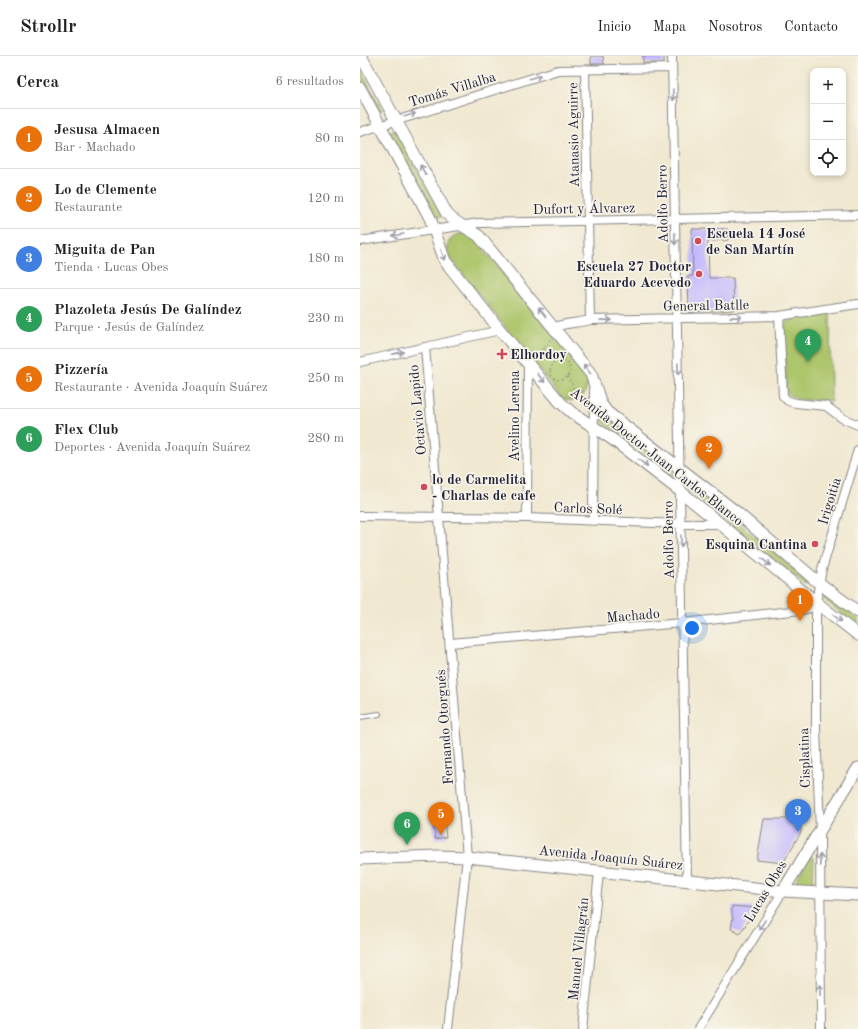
<!DOCTYPE html>
<html lang="es">
<head>
<meta charset="utf-8">
<style>
	:root { --surface:#fff; --page:#f6f6f6; --text:#222; --muted:#767676; --line:#e0e0e0; --accent:#d1495b }
	body { margin:0; font-family:"Old Standard TT",serif; background:var(--page); color:var(--text) }
	.controls { position:absolute; right:12px; top:12px; display:grid; overflow:hidden; border-radius:8px; box-shadow:0 2px 6px #0003 }
	.controls button { width:36px; height:36px; display:grid; place-items:center; padding:0; border:0; border-bottom:1px solid var(--line); background:var(--surface); color:var(--text); font:20px sans-serif }
	.you { position:absolute; left:332px; top:572px; width:14px; height:14px; margin:-10px; border:3px solid #fff; border-radius:50%; background:#1a73e8; box-shadow:0 0 0 6px #1a73e833 }
	.badge { display:grid; place-items:center; width:26px; height:26px; border-radius:50%; background:var(--accent); color:#fff; font-size:13px; font-weight:700 }
	.pin { position:absolute; translate:-50% -33px; filter:drop-shadow(0 1px 2px #0008) }
	.pin::after { content:''; position:absolute; top:21px; width:14px; height:12px; background:inherit; clip-path:polygon(0 0,100% 0,50% 100%) }
	.list { margin:0; padding:0; list-style:none }
	h2 { display:flex; justify-content:space-between; align-items:center; height:52px; margin:0; padding:0 16px; font-size:17px }
	h2 small { font-size:13px; font-weight:400; color:var(--muted) }
	.list li { display:grid; grid-template-columns:26px 1fr auto; gap:12px; align-items:center; box-sizing:border-box; height:60px; padding:0 16px; border-top:1px solid var(--line) }
	.list b { display:block; font-size:15px; white-space:nowrap }
	.list p { margin:0; font-size:13px; white-space:nowrap; color:var(--muted) }
	.list em { font-size:13px; font-style:normal; color:var(--muted) }
	.icon { flex:none; width:22px; height:22px; fill:none; stroke:currentColor; stroke-width:2; stroke-linecap:round; stroke-linejoin:round }
	.map { position:relative; flex:none; width:498px; height:973px; overflow:hidden }
	header { display:flex; align-items:center; gap:24px; box-sizing:border-box; height:56px; padding:0 20px; background:var(--surface); border-bottom:1px solid var(--line) }
	header strong { font-size:19px }
	nav { display:flex; gap:22px; margin-inline-start:auto; font-size:14px }
	main { display:flex }
	aside { flex:1; background:var(--surface) }
	.map>svg:first-child { display:block }
	.green { fill:#adc66c; stroke:#687454 }
	.building { fill:#c4b9fd }
	.lines { fill:none; stroke-linecap:round; stroke-linejoin:round }
	.lane-casing { stroke:#898586; stroke-width:6 }
	.street-casing { stroke:#898586; stroke-width:10 }
	.secondary-casing { stroke:#898586; stroke-width:13 }
	.path { stroke:#898586; stroke-width:1.5; stroke-dasharray:1 3; stroke-linecap:butt }
	.lane { stroke:#fff; stroke-width:4 }
	.street { stroke:#fff; stroke-width:8 }
	.secondary { stroke:#fff; stroke-width:11 }
	.oneway { stroke:#9c9ca7 }
	.poi-dot { fill:#d1495b; stroke:#f7f3e8; stroke-width:1.5 }
	.labels { text-anchor:middle; stroke-width:3.5; stroke-linejoin:round; paint-order:stroke }
	.street-label { font-size:14px; fill:#22223b; stroke:#f7f3e8 }
	.poi-label { font-size:14px; font-weight:bold; fill:#22223b; stroke:#f7f3e8; text-anchor:start }
</style>
</head>
<body>
<header>
<strong>Strollr</strong>
<nav><a>Inicio</a><a>Mapa</a><a>Nosotros</a><a>Contacto</a></nav>
</header>
<main>
<aside>
<h2>Cerca<small>6 resultados</small></h2>
<ul class="list">
<li><span class="badge" style="background:#e8710a">1</span><div><b>Jesusa Almacen</b><p>Bar · Machado</p></div><em>80 m</em></li>
<li><span class="badge" style="background:#e8710a">2</span><div><b>Lo de Clemente</b><p>Restaurante</p></div><em>120 m</em></li>
<li><span class="badge" style="background:#3f7fe0">3</span><div><b>Miguita de Pan</b><p>Tienda · Lucas Obes</p></div><em>180 m</em></li>
<li><span class="badge" style="background:#2e9e5b">4</span><div><b>Plazoleta Jesús De Galíndez</b><p>Parque · Jesús de Galíndez</p></div><em>230 m</em></li>
<li><span class="badge" style="background:#e8710a">5</span><div><b>Pizzería</b><p>Restaurante · Avenida Joaquín Suárez</p></div><em>250 m</em></li>
<li><span class="badge" style="background:#2e9e5b">6</span><div><b>Flex Club</b><p>Deportes · Avenida Joaquín Suárez</p></div><em>280 m</em></li>
</ul>
</aside>
<div class="map">
<svg width="498" height="973" viewBox="0 0 498 973">
	<rect width="100%" height="100%" fill="#f7f3e8"/>
	<filter id="ink" filterUnits="userSpaceOnUse"><feTurbulence type="fractalNoise" baseFrequency=".025" numOctaves="2"/><feDisplacementMap in="SourceGraphic" scale="8" xChannelSelector="R" yChannelSelector="G"/><feConvolveMatrix kernelMatrix="1 2 1 2 8 2 1 2 1" color-interpolation-filters="sRGB"/></filter>
	<filter id="wash" filterUnits="userSpaceOnUse"><feTurbulence type="fractalNoise" baseFrequency=".012" numOctaves="4" result="noise"/><feDisplacementMap in="SourceGraphic" scale="16" xChannelSelector="R" yChannelSelector="G"/><feGaussianBlur stdDeviation="0.9" result="paint"/><feColorMatrix in="noise" values="0 0 0 0 0 0 0 0 0 0 0 0 0 0 0 0 0 1.4 0 .05"/><feComposite in="paint" operator="in"/></filter>
	<g filter="url(#wash)">
		<rect width="100%" height="100%" fill="#f0e8d0"/>
		<path class="green" d="M0 12 22 54 18 56 0 24Z
			M33 74H35L81 158 80 161H76L75 158 31 78V75Z
			M106 177 112 179 228 322C228 327 227 334 224 338 219 347 207 346 200 340L91 203C83 188 90 178 106 177Z
			M470 256 471 345C457 342 434 349 426 335L424 270C429 259 458 258 470 256Z
			M240 355 312 414 313 419H309L237 361V356Z
			M329 427 362 453 449 526 446 530 327 433Z
			M465 538H467L498 563V571L464 543 463 540Z
			M450 800 454 802 453 826 449 828 437 827 436 824Z"/>
		<g id="blocks">
			<path class="building" d="M231 0H243L244 8H231Z
				M283 0H304V7H283Z
				M332 173H368V184L348 185 349 222H373L374 254 329 256 328 220H333Z
				M83 757 86 781 75 783 72 758Z
				M404 763H441V776L423 807 397 804Z
				M372 850 396 852 380 878 371 873 373 861H372Z"/>
		</g>
	</g>
	<g filter="url(#ink)">
		<use href="#blocks" fill-opacity="0" stroke="#898586" stroke-width="1"/>
		<g class="lines">
			<g class="lane-casing">
				<path id="lane" d="M0 661 19 658"/>
			</g>
			<g class="street-casing">
				<path id="street" d="M312 0 327 824
					M225 13 230 264
					M0 76 198 14 312 12
					M0 185 119 167 498 159
					M419 260 423 340 428 345 436 347 466 350 482 362 498 369
					M194 271C206 267 218 267 230 264L419 260 498 248
					M65 291 107 801 88 973
					M0 306 140 274
					M0 460 167 462 320 468H360
					M167 462 168 306
					M233 465 234 334
					M90 587 322 567 441 554 450 552 456 546
					M223 973 239 816
					M338 973 423 835
					M461 973 460 774 456 673V546L462 513 498 394"/>
			</g>
			<g class="secondary-casing">
				<path id="secondary" d="M1 0 87 158C96 168 108 172 119 180L231 318 241 348 247 356 375 455 459 527 498 556
					M0 32 70 162 85 205 140 274 200 346 211 356 252 383 320 435 456 546 498 579
					M0 803 78 800 107 801 423 835 498 839
					M423 835 498 712"/>
			</g>
			<path class="path" d="M184 293 194 306
				M170 296C180 296 187 292 190 283
				M190 314a10 10 0 1 1 20 0a10 10 0 1 1-20 0Z
				M207 321 212 328 216 342"/>
			<use href="#lane" class="lane"/>
			<use href="#street" class="street"/>
			<use href="#secondary" class="secondary"/>
		</g>
		<defs><path id="oneway-shaft" d="M-6 0H5M1.5-3L5.5 0L1.5 3" fill="none" stroke-width="1.6" stroke-linecap="round" stroke-linejoin="round"/></defs>
		<g class="oneway">
			<use href="#oneway-shaft" transform="translate(175 21) rotate(-17)"/>
			<use href="#oneway-shaft" transform="translate(313 39) rotate(89)"/>
			<use href="#oneway-shaft" transform="translate(50 59) rotate(-17)"/>
			<use href="#oneway-shaft" transform="translate(63 114) rotate(-119)"/>
			<use href="#oneway-shaft" transform="translate(38 179) rotate(171)"/>
			<use href="#oneway-shaft" transform="translate(315 183) rotate(89)"/>
			<use href="#oneway-shaft" transform="translate(83 199) rotate(69)"/>
			<use href="#oneway-shaft" transform="translate(182 256) rotate(-129)"/>
			<use href="#oneway-shaft" transform="translate(376 261) rotate(-1)"/>
			<use href="#oneway-shaft" transform="translate(246 264) rotate(-1)"/>
			<use href="#oneway-shaft" transform="translate(38 297) rotate(-13)"/>
			<use href="#oneway-shaft" transform="translate(227 313) rotate(-126)"/>
			<use href="#oneway-shaft" transform="translate(318 313) rotate(89)"/>
			<use href="#oneway-shaft" transform="translate(181 322) rotate(51)"/>
			<use href="#oneway-shaft" transform="translate(283 407) rotate(37)"/>
			<use href="#oneway-shaft" transform="translate(321 485) rotate(89)"/>
			<use href="#oneway-shaft" transform="translate(406 506) rotate(39)"/>
			<use href="#oneway-shaft" transform="translate(477 562) rotate(38)"/>
			<use href="#oneway-shaft" transform="translate(460 804) rotate(-89)"/>
			<use href="#oneway-shaft" transform="translate(402 869) rotate(122)"/>
			<use href="#oneway-shaft" transform="translate(460 934) rotate(-90)"/>
		</g>
	</g>
	<g class="poi-dot">
		<circle cx="338" cy="185" r="4"/>
		<circle cx="339" cy="218" r="4"/>
		<path d="M140 292h4v4h4v4h-4v4h-4v-4h-4v-4h4z"/>
		<circle cx="64" cy="431" r="4"/>
		<circle cx="455" cy="488" r="4"/>
	</g>
	<g class="labels">
		<g class="street-label">
			<text transform="translate(92 33) rotate(-17)" y="5">Tomás Villalba</text>
			<text transform="translate(213 79) rotate(-91)" y="5">Atanasio Aguirre</text>
			<text transform="translate(302 148) rotate(-91)" y="5">Adolfo Berro</text>
			<text transform="translate(224 152) rotate(-1)" y="5">Dufort y Álvarez</text>
			<text transform="translate(346 249) rotate(-1)" y="5">General Batlle</text>
			<text transform="translate(57 354) rotate(-95)" y="5">Octavio Lapido</text>
			<text transform="translate(154 360) rotate(-90)" y="5">Avelino Lerena</text>
			<text transform="translate(297 400) rotate(38)" y="5">Avenida Doctor Juan Carlos Blanco</text>
			<text transform="translate(469 445) rotate(-73)" y="5">Irigoitia</text>
			<text transform="translate(228 452) rotate(2)" y="5">Carlos Solé</text>
			<text transform="translate(308 484) rotate(-91)" y="5">Adolfo Berro</text>
			<text transform="translate(273 559) rotate(-5)" y="5">Machado</text>
			<text transform="translate(84 671) rotate(-94)" y="5">Fernando Otorgués</text>
			<text transform="translate(444 702) rotate(-92)" y="5">Cisplatina</text>
			<text transform="translate(251 801) rotate(6)" y="5">Avenida Joaquín Suárez</text>
			<text transform="translate(405 835) rotate(-59)" y="5">Lucas Obes</text>
			<text transform="translate(218 893) rotate(-84)" y="5">Manuel Villagrán</text>
		</g>
		<g class="poi-label">
			<text x="346" y="182">Escuela 14 José<tspan x="346" dy="16">de San Martín</tspan></text>
			<text x="331" y="215" text-anchor="end">Escuela 27 Doctor<tspan x="331" dy="16">Eduardo Acevedo</tspan></text>
			<text x="150" y="303">Elhordoy</text>
			<text x="72" y="428">lo de Carmelita<tspan x="72" dy="16">- Charlas de cafe</tspan></text>
			<text x="447" y="493" text-anchor="end">Esquina Cantina</text>
		</g>
	</g>
</svg>
<div class="controls">
<button>+</button>
<button>−</button>
<button><svg class="icon" aria-label="locate" viewBox="0 0 24 24"><circle cx="12" cy="12" r="6"/><path d="M12 2v4M12 18v4M2 12h4M18 12h4"/></svg></button>
</div>
<div class="you"></div>
<div class="pin badge" style="left:440px;top:565px;background:#e8710a">1</div>
<div class="pin badge" style="left:349px;top:413px;background:#e8710a">2</div>
<div class="pin badge" style="left:438px;top:776px;background:#3f7fe0">3</div>
<div class="pin badge" style="left:448px;top:306px;background:#2e9e5b">4</div>
<div class="pin badge" style="left:81px;top:779px;background:#e8710a">5</div>
<div class="pin badge" style="left:47px;top:789px;background:#2e9e5b">6</div>
</div>
</main>
</body>
</html>
